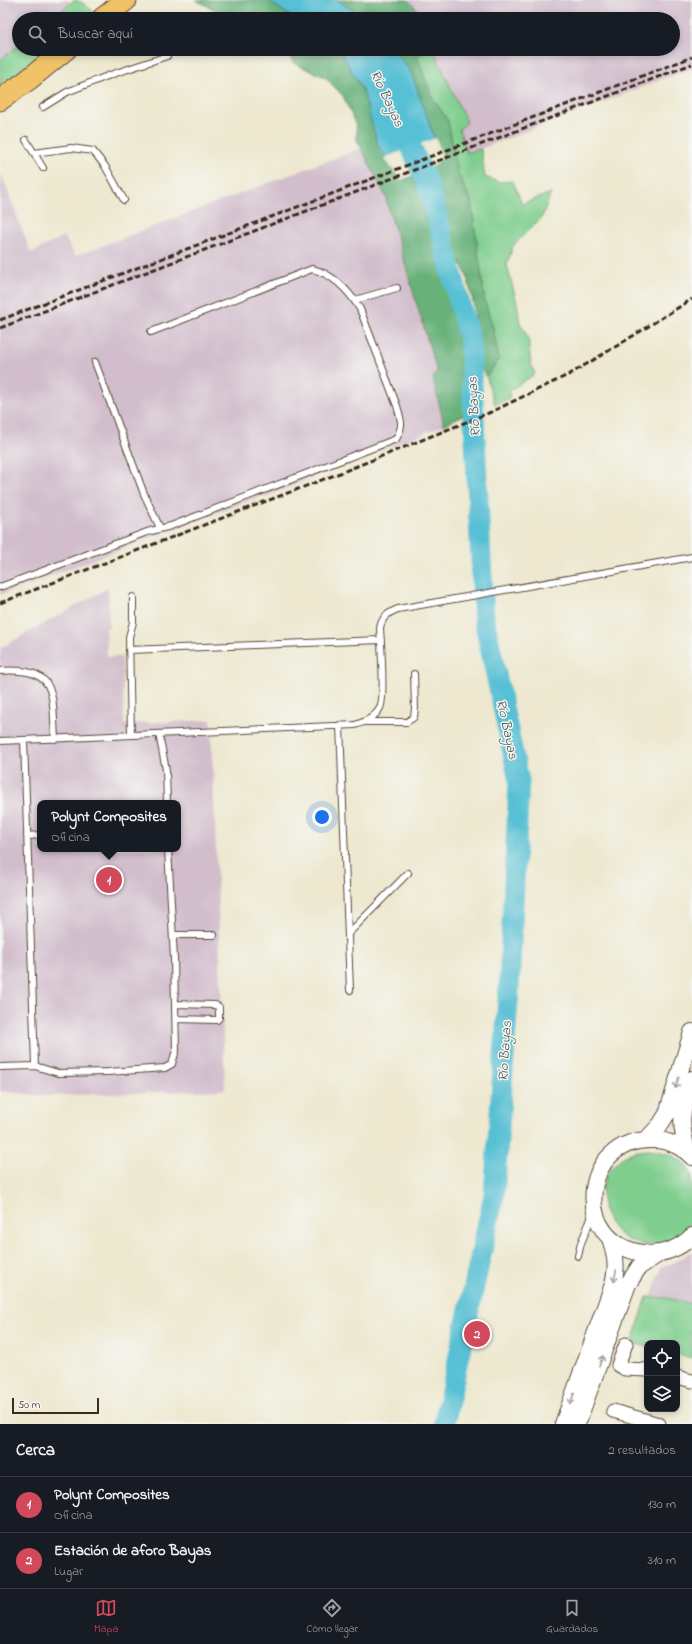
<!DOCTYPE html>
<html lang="es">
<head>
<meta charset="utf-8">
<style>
	:root { --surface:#171b24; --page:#242831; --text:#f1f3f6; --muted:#9ea1a6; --line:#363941; --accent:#d1495b }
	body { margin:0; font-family:"Indie Flower",sans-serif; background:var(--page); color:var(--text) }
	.controls { position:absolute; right:12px; bottom:12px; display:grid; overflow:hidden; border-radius:8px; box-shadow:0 2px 6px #0003 }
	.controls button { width:36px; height:36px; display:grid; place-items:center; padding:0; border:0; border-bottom:1px solid var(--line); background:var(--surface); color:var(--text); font:20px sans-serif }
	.scale { position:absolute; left:12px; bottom:10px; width:87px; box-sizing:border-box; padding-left:4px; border:2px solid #3b2a1e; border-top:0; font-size:11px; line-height:14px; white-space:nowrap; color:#3b2a1e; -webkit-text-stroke:3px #f6f6f2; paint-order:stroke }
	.you { position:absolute; left:322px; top:817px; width:14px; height:14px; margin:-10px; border:3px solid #fff; border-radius:50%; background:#1a73e8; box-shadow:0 0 0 6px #1a73e833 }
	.badge { display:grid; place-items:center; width:26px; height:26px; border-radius:50%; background:var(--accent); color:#fff; font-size:13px; font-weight:700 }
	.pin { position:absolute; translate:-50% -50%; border:2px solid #fff; box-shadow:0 1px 4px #0006 }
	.popup { position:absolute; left:37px; top:800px; width:144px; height:52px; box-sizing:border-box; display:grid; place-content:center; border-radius:8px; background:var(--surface); filter:drop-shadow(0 1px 3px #0005); font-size:13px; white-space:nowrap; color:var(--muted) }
	.popup b { font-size:15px; color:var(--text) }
	.popup::after { content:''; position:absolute; left:50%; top:100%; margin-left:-8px; border:8px solid transparent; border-top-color:var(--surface) }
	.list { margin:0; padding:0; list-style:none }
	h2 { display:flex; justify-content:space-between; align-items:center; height:52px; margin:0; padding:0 16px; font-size:17px }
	h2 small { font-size:13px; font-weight:400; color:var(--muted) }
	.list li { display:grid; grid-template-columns:26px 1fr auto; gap:12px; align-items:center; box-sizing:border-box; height:56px; padding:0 16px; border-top:1px solid var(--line) }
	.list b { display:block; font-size:15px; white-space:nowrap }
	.list p { margin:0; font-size:13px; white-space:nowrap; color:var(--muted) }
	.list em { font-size:13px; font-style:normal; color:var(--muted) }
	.icon { flex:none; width:22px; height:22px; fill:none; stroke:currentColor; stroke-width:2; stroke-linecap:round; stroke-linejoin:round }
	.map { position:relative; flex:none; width:692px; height:1424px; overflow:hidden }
	.search { position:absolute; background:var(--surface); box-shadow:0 2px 6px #0003; left:12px; right:12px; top:12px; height:44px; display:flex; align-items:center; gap:10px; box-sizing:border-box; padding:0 14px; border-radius:22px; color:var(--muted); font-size:15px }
	.sheet { height:164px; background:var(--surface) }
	nav { display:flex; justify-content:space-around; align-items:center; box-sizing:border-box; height:56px; border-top:1px solid var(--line); background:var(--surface); font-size:11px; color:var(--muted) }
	nav a { display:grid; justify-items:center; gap:2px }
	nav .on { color:var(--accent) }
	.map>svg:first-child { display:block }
	.industrial { fill:#d1bdcc; fill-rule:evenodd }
	.green { fill:#7fce8e; stroke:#5d7c56 }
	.forest { fill:#67b179; stroke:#516e4c }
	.water { fill:#58c0d4; stroke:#4a7579 }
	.pier { fill:#ede8cf }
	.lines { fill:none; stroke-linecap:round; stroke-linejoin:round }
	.river { stroke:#58c0d4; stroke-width:21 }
	.service-casing { stroke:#564639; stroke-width:8 }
	.minor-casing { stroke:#564639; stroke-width:15 }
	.tertiary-casing { stroke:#564639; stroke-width:18 }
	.trunk-casing { stroke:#564639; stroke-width:23 }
	.service { stroke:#fff; stroke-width:6 }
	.minor { stroke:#fff; stroke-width:13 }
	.tertiary { stroke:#fff; stroke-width:16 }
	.trunk { stroke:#f1c369; stroke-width:21 }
	.rail { stroke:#3b2a1e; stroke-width:3; stroke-dasharray:6 3; stroke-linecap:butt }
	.oneway { stroke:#a79f9a }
	.labels { text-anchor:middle; stroke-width:3; stroke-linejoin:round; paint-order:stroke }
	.water-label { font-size:14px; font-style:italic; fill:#445755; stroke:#f6f6f2 }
</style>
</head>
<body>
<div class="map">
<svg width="692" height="1424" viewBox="0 0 692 1424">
	<rect width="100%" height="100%" fill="#f6f6f2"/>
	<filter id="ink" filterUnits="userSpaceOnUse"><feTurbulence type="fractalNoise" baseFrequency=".025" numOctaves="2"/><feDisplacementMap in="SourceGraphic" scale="8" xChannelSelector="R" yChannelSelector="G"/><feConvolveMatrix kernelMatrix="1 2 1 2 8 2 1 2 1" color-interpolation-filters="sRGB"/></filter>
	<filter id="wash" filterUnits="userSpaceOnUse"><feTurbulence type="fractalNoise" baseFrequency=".012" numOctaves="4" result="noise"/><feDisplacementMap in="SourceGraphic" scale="16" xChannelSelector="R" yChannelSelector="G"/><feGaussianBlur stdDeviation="0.9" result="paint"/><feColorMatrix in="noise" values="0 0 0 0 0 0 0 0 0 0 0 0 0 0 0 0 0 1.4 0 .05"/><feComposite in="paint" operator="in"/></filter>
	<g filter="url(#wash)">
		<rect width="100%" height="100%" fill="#ede8cf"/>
		<path class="industrial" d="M0 0H67L74 7 60 19H19V49L0 68Z
			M408 0H692V68L467 154 459 129 467 123 433 49H673V19H420L415 7Z
			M361 148 387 199 386 200 437 372 433 378 444 425 352 462 347 466H340L268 496H261L0 595V171L31 253 64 236 75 256Z
			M108 588 109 627H106L107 656 122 657 124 724 211 720 225 1090 44 1096 0 1091V648ZM40 803H178V849H40Z
			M692 1251V1355L677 1343 638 1340 661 1267 673 1263Z"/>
		<path class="green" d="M74 0 81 2 93 11 83 19H52Z
			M19 45V49H47L0 87V60Z
			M428 49H433L467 123 459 129 467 153 481 149 485 177 499 182 513 181 522 204 551 193 542 217 513 246 507 265 517 303 520 323 528 337 531 364 535 374 509 391 510 398 495 405 486 376 499 360 493 328 485 302 471 201 458 174 448 121 432 98 417 56Z
			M646 1150C665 1151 683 1156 692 1175 692 1184 692 1214 692 1221 688 1230 676 1239 667 1242 604 1261 577 1176 631 1153 635 1151 641 1151 646 1150Z
			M647 1297 667 1298 692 1304V1358L677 1354V1343H647V1347L632 1343Z"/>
		<path class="forest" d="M195 0H267L295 19H234Z
			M337 0H408L415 7 420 19H367Z
			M286 49H339L363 91 366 101 441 156 411 72 394 49H428L417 56 432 97 448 121 458 174 471 201 485 302 493 328 499 360 486 376 477 360 474 306 467 276 458 258 449 264 452 287 465 351V414L444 425 433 378 437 372 386 200 387 199 357 140 356 125 343 96 325 77 293 63Z"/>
		<path class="water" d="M267 0H337L367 19H295Z
			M339 49H394L411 72 441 156C430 167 418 174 404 180L378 146 363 91Z"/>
		<path class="pier" d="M436 138 443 158 431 168 401 180 384 158Z"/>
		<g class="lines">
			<path class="river" d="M410 145 429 187 470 342 484 619 519 781 509 987 494 1195 444 1424"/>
		</g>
	</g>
	<g filter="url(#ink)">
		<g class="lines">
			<g class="service-casing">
				<path id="service" d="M43 107 67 92 110 75 167 56
					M26 140 43 168
					M34 153 71 148 93 151 105 166 124 200
					M355 300 397 288
					M95 362 144 494 160 528
					M0 587 147 532 171 526 396 439C404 425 401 420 397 406L360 309C349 291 333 274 312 269L151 332
					M129 650 381 640
					M0 671C58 667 52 692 55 739
					M365 722H407L414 717 415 708 414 674
					M340 725 350 990
					M159 734 166 770 167 803
					M131 735 129 637 133 622V597
					M24 740 35 1066 58 1073 108 1072 165 1068 172 1064 176 1050 174 959 168 849
					M0 741 355 725C365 722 375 718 380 708 385 699 381 642 380 628 382 617 388 613 398 609L692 557
					M27 836 40 835
					M348 934 408 873
					M173 935H214
					M175 1004 215 1005 219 1007V1018L217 1020 176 1019
					M0 1067 35 1066
					M578 1256 581 1243 593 1214"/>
			</g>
			<g class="minor-casing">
				<path id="minor" d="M626 1344 618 1365 625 1369 647 1370
					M677 1377 692 1381
					M613 1411 659 1424"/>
			</g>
			<g class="tertiary-casing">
				<path id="tertiary" d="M647 1139 660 1125 667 1114 692 1032
					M688 1153C678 1120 682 1111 692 1079
					M692 1157C683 1147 668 1140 654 1140 581 1136 570 1243 643 1253 660 1256 680 1249 692 1236
					M563 1424 610 1293C618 1271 617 1260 610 1238
					M577 1424 628 1284 639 1267 660 1253"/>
			</g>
			<g class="trunk-casing">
				<path id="trunk" d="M102 19 126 0
					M0 100 28 80 66 49"/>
			</g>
			<use href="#service" class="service"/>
			<use href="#minor" class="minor"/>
			<use href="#tertiary" class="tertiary"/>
			<use href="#trunk" class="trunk"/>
			<path class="rail" d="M0 320 692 57
				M0 328 692 64
				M0 603 340 473 491 412 570 374 620 344 692 299"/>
		</g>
		<defs><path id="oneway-shaft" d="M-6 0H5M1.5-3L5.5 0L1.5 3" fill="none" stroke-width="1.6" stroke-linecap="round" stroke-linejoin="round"/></defs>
		<g class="oneway">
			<use href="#oneway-shaft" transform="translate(677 1083) rotate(107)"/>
			<use href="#oneway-shaft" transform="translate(615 1276) rotate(102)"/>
			<use href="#oneway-shaft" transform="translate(601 1361) rotate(-70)"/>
			<use href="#oneway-shaft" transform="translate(572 1399) rotate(110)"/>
		</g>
	</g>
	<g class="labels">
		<g class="water-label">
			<text transform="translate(388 98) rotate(65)" y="5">Río Bayas</text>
			<text transform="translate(473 407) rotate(-93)" y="5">Río Bayas</text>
			<text transform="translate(508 729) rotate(78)" y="5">Río Bayas</text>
			<text transform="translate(504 1051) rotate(-86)" y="5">Río Bayas</text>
		</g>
	</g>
</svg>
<div class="controls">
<button><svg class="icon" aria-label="locate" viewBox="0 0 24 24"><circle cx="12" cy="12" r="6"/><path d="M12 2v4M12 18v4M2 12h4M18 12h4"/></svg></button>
<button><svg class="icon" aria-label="layers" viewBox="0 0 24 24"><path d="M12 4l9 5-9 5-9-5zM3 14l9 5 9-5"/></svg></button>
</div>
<div class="scale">50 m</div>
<div class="you"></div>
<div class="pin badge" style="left:109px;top:880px">1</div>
<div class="popup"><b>Polynt Composites</b>Oficina</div>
<div class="pin badge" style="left:477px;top:1334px">2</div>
<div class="search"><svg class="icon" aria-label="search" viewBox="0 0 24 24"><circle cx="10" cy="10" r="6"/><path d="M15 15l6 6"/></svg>Buscar aquí</div>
</div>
<section class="sheet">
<h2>Cerca<small>2 resultados</small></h2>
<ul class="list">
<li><span class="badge">1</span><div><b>Polynt Composites</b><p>Oficina</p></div><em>130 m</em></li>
<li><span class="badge">2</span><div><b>Estación de aforo Bayas</b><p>Lugar</p></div><em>310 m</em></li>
</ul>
</section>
<nav>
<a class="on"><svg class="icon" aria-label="map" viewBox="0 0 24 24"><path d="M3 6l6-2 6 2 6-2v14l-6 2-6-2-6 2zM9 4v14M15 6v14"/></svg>Mapa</a>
<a><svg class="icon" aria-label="directions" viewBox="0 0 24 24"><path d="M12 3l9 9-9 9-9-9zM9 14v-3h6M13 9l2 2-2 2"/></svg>Cómo llegar</a>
<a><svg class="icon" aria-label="saved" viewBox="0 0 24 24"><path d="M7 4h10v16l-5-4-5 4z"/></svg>Guardados</a>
</nav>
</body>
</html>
